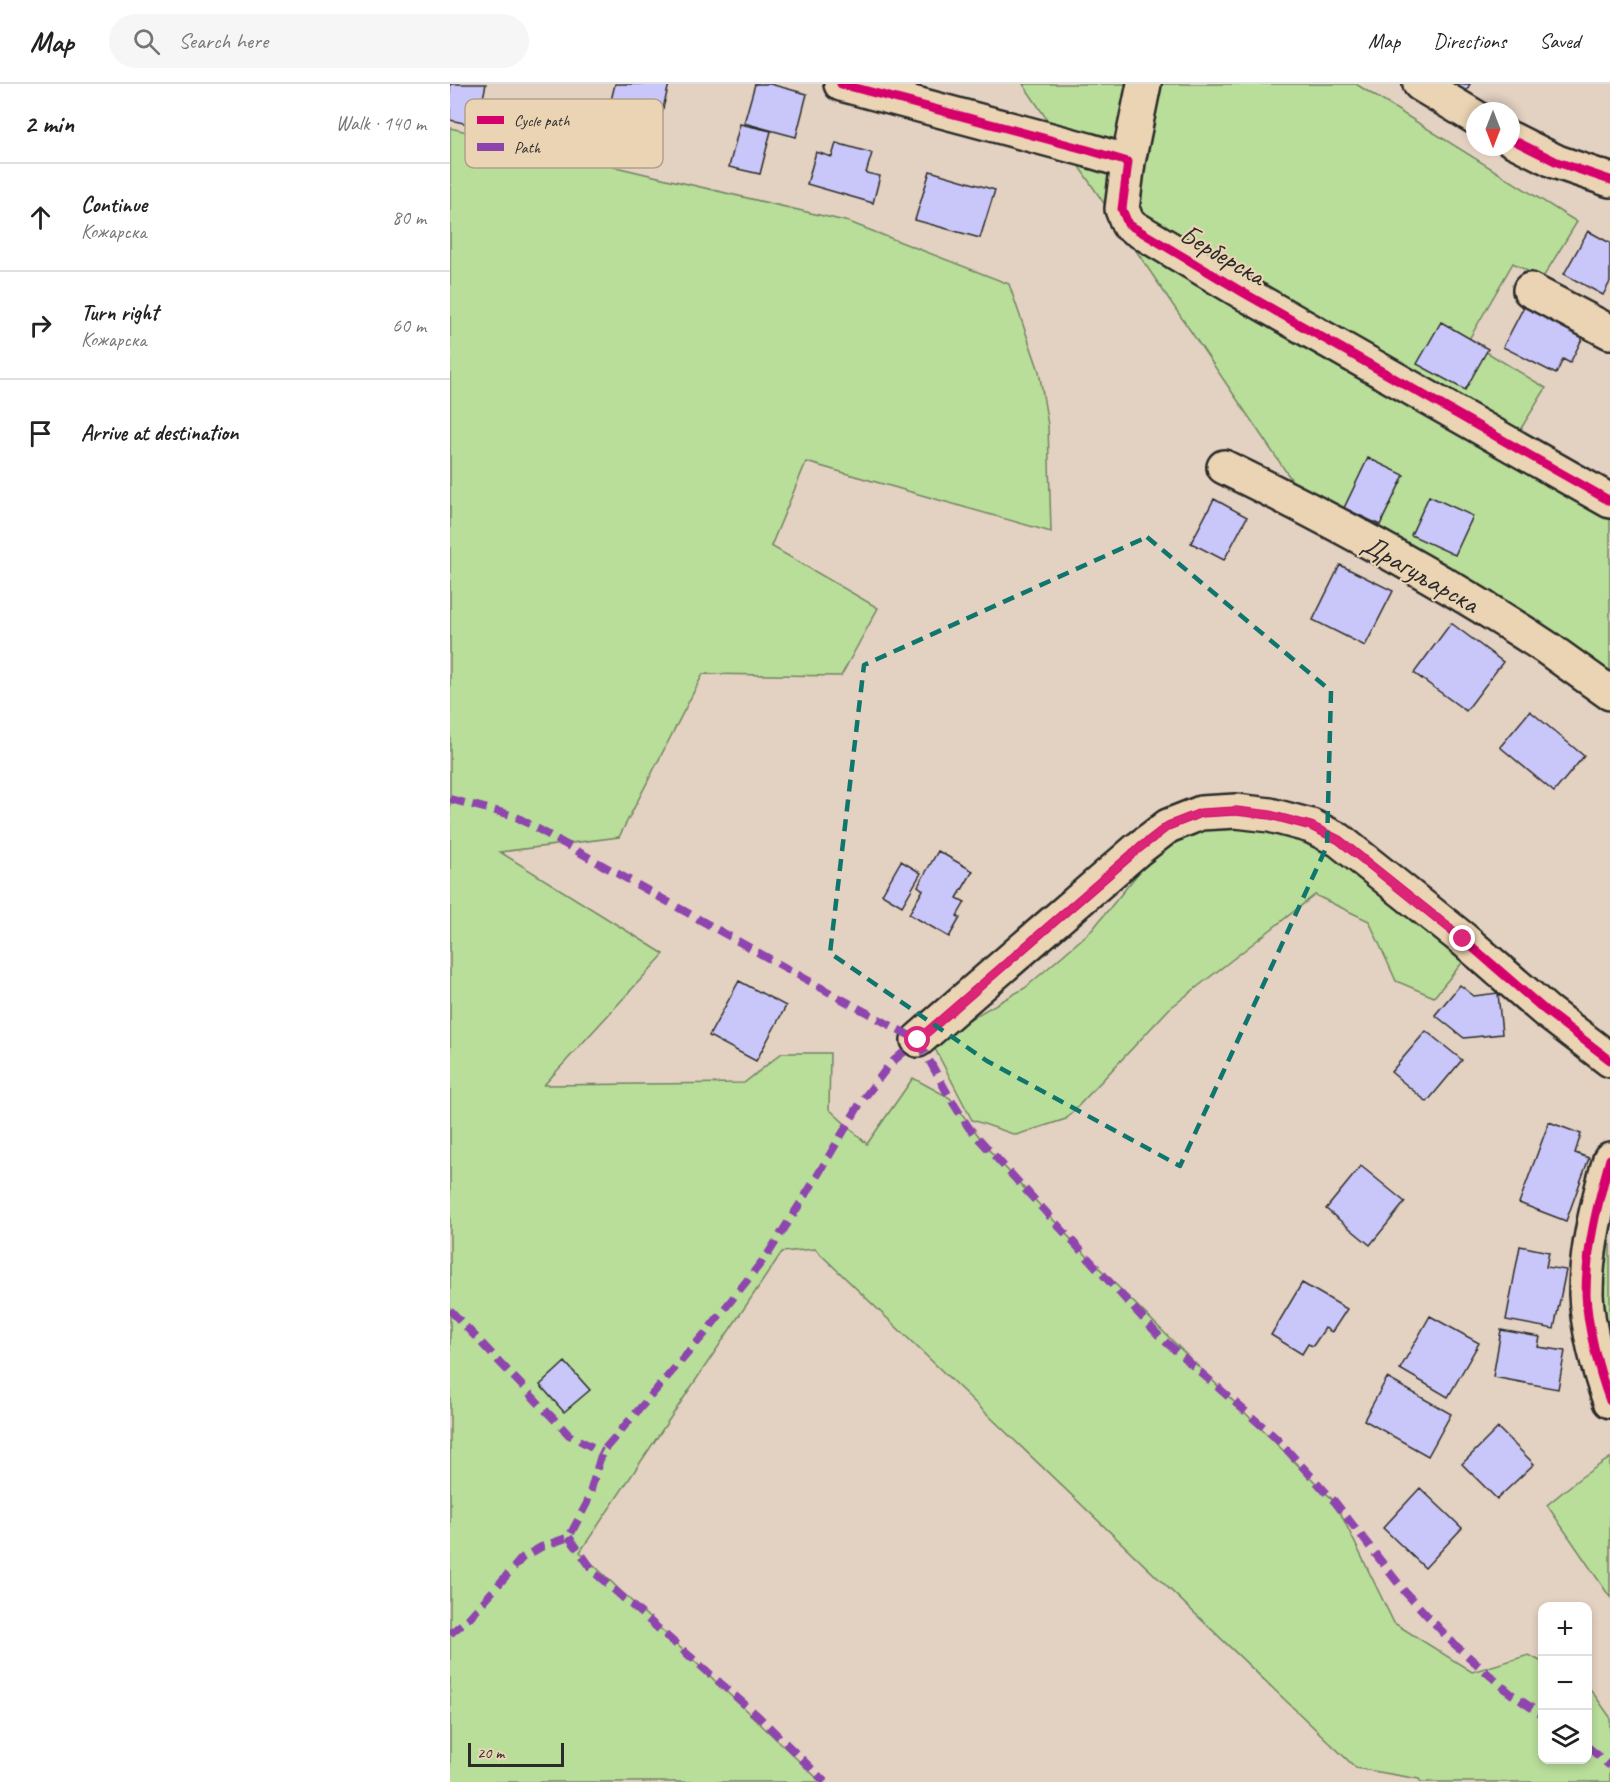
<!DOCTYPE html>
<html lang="en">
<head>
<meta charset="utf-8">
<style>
	:root { --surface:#fff; --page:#f6f6f6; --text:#222; --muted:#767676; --line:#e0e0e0 }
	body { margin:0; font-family:Caveat,sans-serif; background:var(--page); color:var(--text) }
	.controls { position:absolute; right:18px; bottom:18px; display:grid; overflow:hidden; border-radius:12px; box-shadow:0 3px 9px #0003 }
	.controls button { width:54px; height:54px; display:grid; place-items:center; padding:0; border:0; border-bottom:2px solid var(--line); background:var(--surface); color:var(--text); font:30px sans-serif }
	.compass { position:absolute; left:1016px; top:18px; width:54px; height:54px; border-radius:50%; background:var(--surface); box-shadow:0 3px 9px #0003; rotate:180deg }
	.scale { position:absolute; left:18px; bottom:15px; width:96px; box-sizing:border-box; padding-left:6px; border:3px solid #2b2b2b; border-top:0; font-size:16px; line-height:21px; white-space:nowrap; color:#2b2b2b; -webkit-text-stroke:4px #ead4b3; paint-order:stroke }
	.stop { position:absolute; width:18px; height:18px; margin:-14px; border:4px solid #db2777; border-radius:50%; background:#fff }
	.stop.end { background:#db2777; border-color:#fff; box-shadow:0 2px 6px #0008 }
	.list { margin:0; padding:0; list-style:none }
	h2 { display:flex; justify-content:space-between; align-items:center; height:78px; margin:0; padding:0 24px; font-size:26px }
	h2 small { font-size:20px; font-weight:400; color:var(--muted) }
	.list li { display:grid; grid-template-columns:39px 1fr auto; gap:18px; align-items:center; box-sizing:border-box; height:108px; padding:0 24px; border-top:2px solid var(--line) }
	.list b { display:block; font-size:22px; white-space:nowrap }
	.list p { margin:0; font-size:20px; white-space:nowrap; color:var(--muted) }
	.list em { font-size:20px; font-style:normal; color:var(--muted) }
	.icon { flex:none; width:33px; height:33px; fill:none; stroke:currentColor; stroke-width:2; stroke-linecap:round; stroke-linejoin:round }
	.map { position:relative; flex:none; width:1160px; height:1698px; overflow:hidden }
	header { display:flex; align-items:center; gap:36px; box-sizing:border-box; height:84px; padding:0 30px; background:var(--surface); border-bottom:2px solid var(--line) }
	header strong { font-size:28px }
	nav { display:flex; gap:33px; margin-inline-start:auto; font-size:21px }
	.search { width:420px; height:54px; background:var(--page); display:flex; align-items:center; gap:15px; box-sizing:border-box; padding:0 21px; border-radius:33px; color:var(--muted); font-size:22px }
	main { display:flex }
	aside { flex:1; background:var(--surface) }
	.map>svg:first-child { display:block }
	.green { fill:#b8de9a; stroke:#728462; stroke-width:1.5 }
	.building { fill:#c9c7f9; stroke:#2b2b2b; stroke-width:1.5 }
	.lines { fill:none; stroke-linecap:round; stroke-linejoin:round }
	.minor-casing { stroke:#2b2b2b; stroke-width:38 }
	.minor { stroke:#ead4b3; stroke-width:33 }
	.quiet { stroke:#8e44ad; stroke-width:8; stroke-dasharray:15 8; stroke-linecap:butt }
	.cycleway-casing { stroke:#ead4b3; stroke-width:13 }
	.cycleway { stroke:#d6006c; stroke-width:9 }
	.route { stroke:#db2777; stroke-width:8 }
	.marked { fill:none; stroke:#0f766e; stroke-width:4.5; stroke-dasharray:12 8; stroke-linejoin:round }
	.labels { text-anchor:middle; stroke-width:4.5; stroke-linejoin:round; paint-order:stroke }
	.street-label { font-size:28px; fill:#2b2b2b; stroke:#ead4b3 }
	.key { fill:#ead4b3; stroke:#b1a18a; stroke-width:1.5 }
	.key-label { font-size:16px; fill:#2b2b2b }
</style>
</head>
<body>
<header>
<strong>Map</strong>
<div class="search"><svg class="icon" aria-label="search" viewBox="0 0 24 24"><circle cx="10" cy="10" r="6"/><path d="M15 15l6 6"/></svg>Search here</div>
<nav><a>Map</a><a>Directions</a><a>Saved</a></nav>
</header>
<main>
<aside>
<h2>2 min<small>Walk · 140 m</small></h2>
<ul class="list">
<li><svg class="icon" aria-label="ahead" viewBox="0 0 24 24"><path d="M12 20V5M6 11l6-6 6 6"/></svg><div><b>Continue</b><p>Кожарска</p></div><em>80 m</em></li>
<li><svg class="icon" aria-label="right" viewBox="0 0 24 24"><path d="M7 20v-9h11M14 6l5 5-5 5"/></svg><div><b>Turn right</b><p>Кожарска</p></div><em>60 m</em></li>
<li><svg class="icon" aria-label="arrive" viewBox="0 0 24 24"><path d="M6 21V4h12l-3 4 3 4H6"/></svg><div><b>Arrive at destination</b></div></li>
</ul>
</aside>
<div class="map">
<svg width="1160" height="1698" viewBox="0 0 1160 1698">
	<rect width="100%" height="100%" fill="#e3d1c1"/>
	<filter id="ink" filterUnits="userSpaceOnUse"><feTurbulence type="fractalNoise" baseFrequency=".0167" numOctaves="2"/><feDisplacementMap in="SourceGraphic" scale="12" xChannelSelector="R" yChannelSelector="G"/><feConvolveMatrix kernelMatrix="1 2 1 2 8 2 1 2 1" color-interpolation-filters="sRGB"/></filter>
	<g filter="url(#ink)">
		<path class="green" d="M573 0H906L1127 138 1092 195 1063 179 1018 257 1096 304 1062 359 1160 417V611L862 426Z
			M0 44 399 138 559 200 589 287 598 341 601 448 356 378 321 462 428 524 391 592 253 590 169 753 50 768 214 870 94 1001 294 999 332 969H380L379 1025 417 1060 463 994 500 1014 540 1067 629 1164 885 1418 944 1539 1022 1588 1079 1571 1092 1578V1676H1138V1604L1141 1606 1160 1633V1698H971L969 1695 906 1684 365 1165 332 1168 130 1468 371 1698H0Z
			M794 743 828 747 868 758 1021 868 984 913 946 897 919 837 865 811 719 925 616 1035 566 1051 522 1036 481 957 575 904 642 846 690 787 726 758 759 745Z
			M1160 1083V1314L1142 1251Z
			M1160 1374V1513L1097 1421 1130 1394Z"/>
		<path class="building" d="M0 0H36L27 42 0 36Z
			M165 0H219L207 49 156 37Z
			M305 0H320L357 10 346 53 294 39Z
			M996 0H1020L1014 11Z
			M290 40 321 47 310 90 279 83Z
			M386 59 422 69 416 89 430 92 423 119 357 100 366 68 382 73Z
			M480 87 545 106 530 154 465 136Z
			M1138 147 1160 159V198L1153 211 1114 190Z
			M1078 215 1137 245 1120 279 1113 275 1106 290 1053 263Z
			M991 238 1038 265 1015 306 967 280Z
			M918 374 954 391 930 441 894 424Z
			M979 412 1023 432 1005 471 961 451Z
			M764 415 797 433 774 476 741 459Z
			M890 481 943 507 915 562 863 536Z
			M1001 539 1053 578 1016 627 964 589Z
			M1080 627 1134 672 1104 708 1050 663Z
			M488 767 523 787 507 814 515 818 507 832 510 834 499 853 459 830 473 806 468 802Z
			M451 777 471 789 452 822 432 810Z
			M289 897 336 922 306 977 259 952Z
			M1010 901 1024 912 1048 909 1052 950 1014 954 985 931Z
			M976 947 1012 976 977 1018 941 988Z
			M1099 1038 1131 1050 1125 1069 1139 1074 1116 1137 1069 1119Z
			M911 1082 955 1118 920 1161 876 1125Z
			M1070 1162 1099 1168 1096 1183 1116 1186 1104 1245 1056 1236Z
			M852 1199 897 1225 882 1248 875 1244 863 1262 858 1260 852 1270 821 1251Z
			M980 1232 1029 1259 998 1313 950 1285Z
			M1051 1246 1090 1253 1088 1263 1115 1267 1108 1305 1043 1293Z
			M115 1278 140 1306 114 1328 90 1301Z
			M937 1294 1001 1330 978 1372 914 1336Z
			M1048 1344 1084 1380 1047 1415 1012 1380Z
			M970 1404 1012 1444 975 1484 933 1444Z"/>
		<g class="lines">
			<g class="minor-casing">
				<path id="minor" d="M391 0 638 66 678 78 672 125 678 140 794 209 1160 417
					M970 0 1025 33
					M1061 55 1107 78 1160 96
					M678 78 694 0
					M1080 206 1160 248
					M774 383C885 437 994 496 1097 564 1118 579 1139 594 1160 609
					M468 956 688 765 718 742 751 729 786 727 820 731 861 742 889 756 1013 855 1096 927 1160 976
					M1160 1075C1148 1118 1136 1164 1136 1210 1137 1241 1149 1288 1160 1317"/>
			</g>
			<use href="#minor" class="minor"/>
			<path class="quiet" d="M0 715 65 732 384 911 468 956 500 1014 519 1044 710 1253 826 1354 885 1418 955 1508 1003 1559 1060 1609 1092 1631
				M0 1226 119 1351 152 1368
				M119 1453 145 1489 309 1633 375 1698
				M0 1550 19 1534 72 1474 91 1463 119 1453 137 1419 152 1368 257 1247 318 1170 360 1104 411 1018 440 980 468 956
				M1138 1663 1160 1682"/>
			<g class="cycleway-casing">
				<path id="cycleway" d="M391 0 638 66 678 78 672 125 678 140 794 209 1160 417
					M1061 55 1107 78 1160 96
					M468 956 688 765 718 742 751 729 786 727 820 731 861 742 889 756 1013 855 1096 927 1160 976
					M1160 1075C1148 1118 1136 1164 1136 1210 1137 1241 1149 1288 1160 1317"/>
			</g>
			<use href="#cycleway" class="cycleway"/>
		</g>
	</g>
	<g class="lines" filter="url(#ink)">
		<path class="route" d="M468 956 688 765 718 742 751 729 786 727 820 731 861 742 889 756 1013 855"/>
	</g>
	<path class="marked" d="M697 453 881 607 877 762 730 1082 537 977 380 869 414 581Z"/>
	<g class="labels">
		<g class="street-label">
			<text transform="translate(773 170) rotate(30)" y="10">Берберска</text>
			<text transform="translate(971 489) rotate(30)" y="10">Драгуљарска</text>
		</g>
	</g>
	<rect x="15" y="15" width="198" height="69" rx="9" class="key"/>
	<rect x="27" y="32" width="27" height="8" fill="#d6006c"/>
	<rect x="27" y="59" width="27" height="8" fill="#8e44ad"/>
	<g class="key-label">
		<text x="64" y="42">Cycle path</text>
		<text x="64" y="69">Path</text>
	</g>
</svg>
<div class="controls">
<button>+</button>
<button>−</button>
<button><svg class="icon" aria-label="layers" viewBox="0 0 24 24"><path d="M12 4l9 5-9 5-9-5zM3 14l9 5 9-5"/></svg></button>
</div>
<svg class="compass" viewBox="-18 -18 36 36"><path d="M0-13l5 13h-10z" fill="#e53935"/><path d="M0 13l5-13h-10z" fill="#767676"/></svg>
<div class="scale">20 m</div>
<div class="stop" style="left:468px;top:956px"></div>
<div class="stop end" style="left:1013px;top:855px"></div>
</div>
</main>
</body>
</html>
